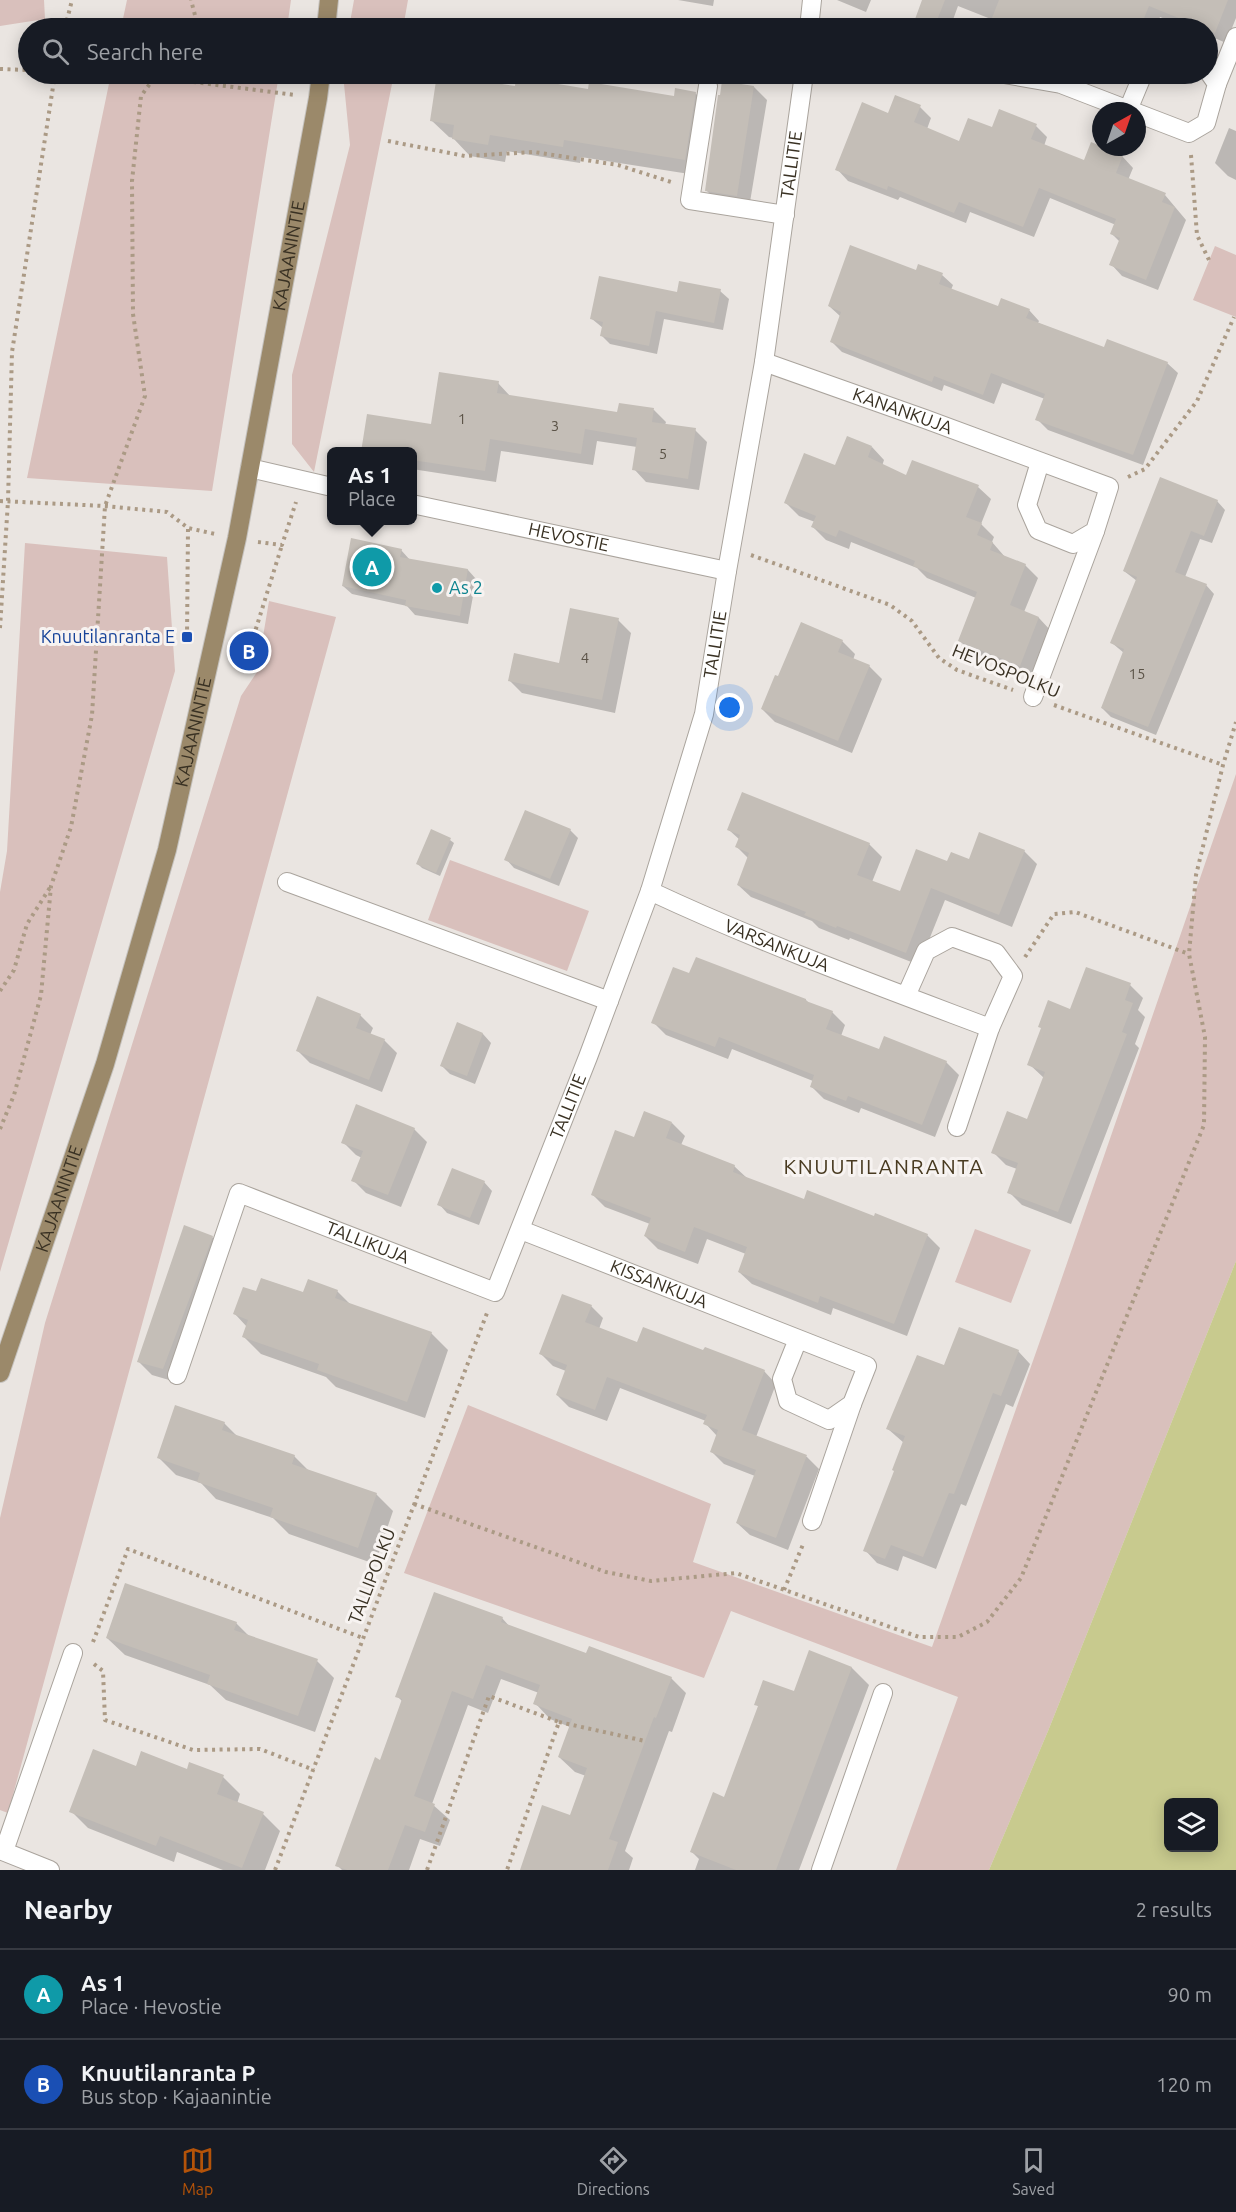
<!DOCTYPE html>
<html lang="en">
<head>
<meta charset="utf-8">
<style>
	:root { --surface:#171b24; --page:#242831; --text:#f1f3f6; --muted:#9ea1a6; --line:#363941; --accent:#b45309 }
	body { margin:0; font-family:Ubuntu,sans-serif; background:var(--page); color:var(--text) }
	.controls { position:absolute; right:18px; bottom:18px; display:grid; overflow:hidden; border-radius:9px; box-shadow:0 3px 15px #0003 }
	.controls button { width:54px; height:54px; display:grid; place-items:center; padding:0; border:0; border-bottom:2px solid var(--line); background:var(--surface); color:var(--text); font:30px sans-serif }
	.compass { position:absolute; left:1092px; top:102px; width:54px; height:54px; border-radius:50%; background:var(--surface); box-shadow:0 3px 15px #0003; rotate:40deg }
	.you { position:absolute; left:730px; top:708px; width:21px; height:21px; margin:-15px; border:4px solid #fff; border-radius:50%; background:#1a73e8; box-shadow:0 0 0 9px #1a73e833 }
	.badge { display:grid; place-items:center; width:39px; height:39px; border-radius:50%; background:var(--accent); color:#fff; font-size:20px; font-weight:700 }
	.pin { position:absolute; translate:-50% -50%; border:3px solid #fff; box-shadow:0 2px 6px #0006 }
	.popup { position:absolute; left:327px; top:447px; width:90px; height:78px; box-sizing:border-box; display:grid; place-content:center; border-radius:9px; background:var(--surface); filter:drop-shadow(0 2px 4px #0005); font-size:20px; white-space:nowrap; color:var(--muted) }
	.popup b { font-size:22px; color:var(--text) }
	.popup::after { content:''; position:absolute; left:50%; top:100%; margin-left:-12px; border:12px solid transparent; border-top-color:var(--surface) }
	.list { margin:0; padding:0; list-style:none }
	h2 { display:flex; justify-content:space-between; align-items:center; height:78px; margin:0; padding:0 24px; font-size:26px }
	h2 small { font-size:20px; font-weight:400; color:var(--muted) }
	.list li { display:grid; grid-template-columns:39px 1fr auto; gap:18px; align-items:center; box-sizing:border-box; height:90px; padding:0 24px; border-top:2px solid var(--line) }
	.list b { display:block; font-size:22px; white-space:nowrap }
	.list p { margin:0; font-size:20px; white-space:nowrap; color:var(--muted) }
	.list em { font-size:20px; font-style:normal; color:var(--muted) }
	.icon { flex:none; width:33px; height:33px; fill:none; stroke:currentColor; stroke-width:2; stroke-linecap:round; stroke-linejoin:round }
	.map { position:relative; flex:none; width:1236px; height:1870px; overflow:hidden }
	.search { position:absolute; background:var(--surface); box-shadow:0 3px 15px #0003; left:18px; right:18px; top:18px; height:66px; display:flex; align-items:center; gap:15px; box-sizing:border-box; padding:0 21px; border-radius:33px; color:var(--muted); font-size:22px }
	.sheet { height:258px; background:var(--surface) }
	nav { display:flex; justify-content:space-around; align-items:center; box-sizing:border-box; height:84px; border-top:2px solid var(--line); background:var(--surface); font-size:16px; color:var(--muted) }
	nav a { display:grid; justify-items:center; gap:3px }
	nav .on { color:var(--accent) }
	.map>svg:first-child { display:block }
	.green { fill:#d9c0bc }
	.water { fill:#c8ca8e; fill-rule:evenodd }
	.shadow { fill:#0003 }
	.building { fill:#c4beb7 }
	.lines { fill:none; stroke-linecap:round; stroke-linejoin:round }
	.minor-casing { stroke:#aaa49d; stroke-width:20 }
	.major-casing { stroke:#c4c1bd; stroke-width:20 }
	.path { stroke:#ab9a85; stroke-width:4; stroke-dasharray:3 4.5; stroke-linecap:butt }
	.minor { stroke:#fff; stroke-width:18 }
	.major { stroke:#9b896a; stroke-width:18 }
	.culture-dot { fill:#0f9aa8; stroke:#f7f3f1; stroke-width:2 }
	.transit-dot { fill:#1a4fb4; stroke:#f7f3f1; stroke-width:2 }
	.labels { text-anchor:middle; stroke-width:6; stroke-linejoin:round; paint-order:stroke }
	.number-label { font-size:15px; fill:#5c5448 }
	.street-label { font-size:18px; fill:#393123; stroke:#f7f3f1 }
	.culture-label { font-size:18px; fill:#0d838f; stroke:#f7f3f1; text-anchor:start }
	.transit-label { font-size:18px; fill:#164399; stroke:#f7f3f1; text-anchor:end }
	.quarter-label { font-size:21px; letter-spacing:1.5px; fill:#493b21; stroke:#f7f3f1 }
</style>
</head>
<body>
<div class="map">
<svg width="1236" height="1870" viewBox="0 0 1236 1870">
	<rect width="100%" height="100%" fill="#eae5e1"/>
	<path class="green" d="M0 0H44L45 19 0 26Z
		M127 0H291L287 28H121Z
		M354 0H408L403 28H349Z
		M111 74H279L212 491 27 478Z
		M343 74H394L314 472 292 444V375L350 145Z
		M1215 246 1236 255V317L1193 300Z
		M25 543 167 557 175 671 0 1272V892L7 851Z
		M269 601 336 617 8 1813 0 1810V1518L45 1323 241 696 257 672Z
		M1236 774V1261L1048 1731 989 1870H896L958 1697 731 1611 704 1678 404 1573 468 1405 711 1504 693 1562 932 1647 1047 1321Z
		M450 860 589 911 567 971 428 920Z
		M975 1229 1031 1250 1011 1303 955 1282Z"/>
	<path class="water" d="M1236 1261V1870H989L1048 1731ZM1168 1802H1214V1848H1168Z"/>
	<path class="shadow" d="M678 0H714L713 6Z
		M837 0H871L866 12Z
		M924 0H1236V18L1226 43 1208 35V28H1190L1160 17 1155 28H1003L996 21 958 6 950 28H922L915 22Z
		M754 87 767 100 749 208 719 203 706 190 719 97Z
		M516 88 589 90 675 97 695 93 712 110 702 176 581 157 580 163 507 151 505 162 470 156 453 138 449 137 431 120Z
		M920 107 931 118 927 129 960 143 993 129 1036 126 1047 137 1044 146 1085 162 1122 156 1133 168 1128 180 1165 195 1186 220 1158 290 1122 276 1111 264 1120 242 1112 234 1116 225 1050 198 1034 237 970 212 966 223 900 197 898 200 848 181 837 169 889 115Z
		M1229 128 1236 131V180L1228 176 1215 163Z
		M916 272 942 275 953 285 951 290 999 308 1029 310 1039 321 1038 323 1105 349 1167 363 1178 373 1143 465 1048 430 1037 419 1045 399 1002 383 994 404 944 385 942 391 842 352 832 342 840 316 829 306Z
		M720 291 729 299 723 330 664 319 657 354 610 344 602 336 603 328 592 319 678 293Z
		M498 383 510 396 619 413 654 410 666 422 665 425 695 430 707 442 699 490 646 482 634 469 637 447 597 441 593 465 501 451 496 482 412 469V452L432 425Z
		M872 447 884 460 882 466 907 477 978 487 991 499 981 524 994 537 992 542 1005 557 1025 565 1038 578 1024 612 1039 618 1051 631 1033 677 972 653 959 640 976 598 927 578 917 568 851 542 849 549 826 540 813 527 815 522 799 516 786 503 836 467Z
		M1217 501 1225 510 1212 543 1200 539 1185 577 1206 585 1214 594 1156 735 1111 717 1102 708 1124 653 1112 643 1137 581 1124 571Z
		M401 550 410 560 468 570 476 579 468 624 415 615 407 606 352 594 343 586Z
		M618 620 631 633 615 713 522 693 509 680 560 664Z
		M842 641 855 654 853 660 869 666 882 679 852 753 775 722 762 709 779 678Z
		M570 830 578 838 559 886 514 868 506 859Z
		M729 830 869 844 882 857 872 882 901 893 948 863 1024 851 1037 864 1012 927 945 900 919 965 850 938 849 940 819 928 812 921 751 897 738 885 749 859 737 847 740 840Z
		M450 840 454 843 440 876 422 868 418 864Z
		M690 975 806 1000 809 1003 832 1012 845 1025 841 1036 880 1051 946 1062 959 1075 935 1137 861 1108 859 1113 824 1099 811 1086 813 1081 732 1049 728 1059 666 1035 653 1022Z
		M1130 985 1143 998 1138 1010 1145 1017 1135 1044 1139 1048 1071 1224 1022 1205 1009 1192 1017 1169 1006 1165 993 1152 1028 1121 1044 1078 1029 1064 1071 1011Z
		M360 1015 373 1028 370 1035 384 1040 397 1053 382 1092 310 1063 297 1050Z
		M458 1024 483 1034 491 1043 475 1084 450 1074 441 1065Z
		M672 1123 685 1136 681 1145 734 1166 748 1179 805 1201 875 1218 927 1235 940 1248 907 1336 833 1308 831 1315 752 1284 739 1272 746 1254 707 1239 698 1264 658 1249 645 1236 650 1224 605 1207 592 1194 635 1139Z
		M414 1129 427 1142 401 1207 366 1193 353 1180 362 1158 356 1155 343 1142Z
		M484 1182 492 1191 479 1225 447 1213 439 1204Z
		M212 1237 225 1250 176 1382 152 1375 139 1362Z
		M337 1291 351 1305 431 1333 448 1350 425 1418 336 1387 326 1377 261 1354 244 1337 247 1327 235 1314 257 1293 304 1294Z
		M591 1306 603 1318 599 1329 638 1344 704 1352 764 1371 776 1384 756 1437 807 1457 819 1469 788 1550 750 1535 737 1523 755 1476 724 1464 712 1452 717 1436 705 1423 706 1421 620 1388 607 1421 569 1407 557 1395 566 1371 553 1366 541 1354Z
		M1018 1351 1030 1364 1013 1407 1006 1404 966 1506 961 1504 936 1569 903 1556 898 1571 877 1563 865 1550 895 1472 904 1443 888 1429 945 1367Z
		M224 1423 238 1437 294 1456 309 1471 376 1494 393 1511 375 1564 289 1534 273 1518 216 1499 201 1483 176 1475 159 1458Z
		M502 1618 510 1627 587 1655 671 1678 686 1693 672 1732 669 1731 625 1851 633 1858 629 1870H553L586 1776 575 1772 559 1757 570 1727 550 1719 535 1703 539 1693 501 1679 488 1713 468 1705 432 1804 450 1820 440 1846 420 1839 409 1870H342L337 1865 381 1762 403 1702 397 1696Z
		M236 1623 250 1637 317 1661 334 1678 315 1732 226 1700 210 1685 125 1655 107 1638Z
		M810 1652 852 1668 869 1685 799 1870H695L699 1859 692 1852 724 1799 759 1707 756 1704 794 1693Z
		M137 1768 188 1771 223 1777 240 1794 237 1804 263 1814 280 1831 265 1870H223L177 1852 174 1862 88 1828 71 1811Z"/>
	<path class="building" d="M922 0H945L934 28 914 22Z
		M999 0H1228L1215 33 1149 6 1140 28H988Z
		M437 74 515 86 516 77 588 89 589 82 674 96 675 88 696 92 685 160 564 140 563 147 490 135 488 145 452 139 454 125 430 121Z
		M722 81 754 86 737 196 705 191 718 95H720Z
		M895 95 921 105 914 122 959 141 968 118 992 127 999 109 1037 124 1031 139 1084 160 1091 142 1123 155 1116 173 1166 193 1162 202 1175 207 1146 280 1109 265 1120 238 1110 234 1116 219 1039 188 1023 227 959 202 954 213 888 186 887 190 835 170 862 102 888 113Z
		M850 245 916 270 918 264 943 273 939 284 998 306 1001 298 1030 309 1026 318 1104 347 1107 339 1168 362 1133 455 1035 420 1045 394 991 373 983 395 934 376 932 382 830 342 841 312 828 306Z
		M599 276 677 292 679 281 721 289 714 323 656 311 649 346 600 336 603 322 590 319Z
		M439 372 499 381 497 393 617 412 619 403 654 408 652 422 696 428 688 479 632 470 637 438 585 429 581 454 490 439 485 471 412 460V452H361L367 414 431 424Z
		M847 436 872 446 868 457 906 475 912 460 979 485 966 517 982 523 977 535 993 542 990 550 1026 564 1010 605 1039 617 1020 666 958 641 977 592 913 566 915 561 839 530 836 537 811 527 816 516 784 503 804 453 835 465Z
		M1160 477 1218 500 1204 536 1191 531 1175 572 1207 584 1148 727 1101 708 1124 649 1110 643 1137 577 1123 571Z
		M351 538 402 549 400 557 468 569 460 616 405 606 406 600 342 586Z
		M570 608 619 618 602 700 508 681 514 653 559 663Z
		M801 622 843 640 838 652 870 665 838 741 761 709 775 675 778 676Z
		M742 792 870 843 857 875 900 891 916 849 947 861 951 852 969 859 979 832 1025 850 999 915 931 888 906 953 837 926 836 928 804 915 806 912 737 885 749 853 735 847 740 835 727 830Z
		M525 810 571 829 550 879 504 860Z
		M431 829 451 838 436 873 416 864Z
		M696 957 806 999V1001L833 1011 826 1029 879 1049 884 1036 947 1061 922 1125 848 1096 846 1101 810 1087 814 1075 719 1037 715 1047 651 1023 673 967 689 973Z
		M1086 967 1131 983 1125 1000 1133 1003 1122 1032 1127 1034 1058 1212 1007 1193 1018 1163 991 1153 1007 1111 1027 1119 1045 1072 1027 1065 1041 1028 1038 1027 1048 1000 1070 1009Z
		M317 996 361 1014 356 1028 385 1039 369 1080 296 1051Z
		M457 1022 483 1033 467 1076 440 1066Z
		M356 1104 415 1128 388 1195 351 1181 363 1151 341 1143Z
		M644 1111 672 1122 666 1138 735 1165 733 1172 804 1199 807 1190 874 1216 875 1213 928 1234 894 1324 820 1296 818 1303 738 1272 747 1247 694 1227 685 1252 644 1236 651 1218 591 1195 615 1130 634 1137Z
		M452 1168 485 1181 470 1218 437 1205Z
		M184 1225 213 1236 163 1369 137 1362Z
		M261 1278 303 1292 308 1279 338 1290 335 1298 432 1332 407 1402 317 1370 319 1364 242 1337 248 1320 233 1314 243 1287 256 1291Z
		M562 1294 592 1305 585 1322 637 1342 643 1327 703 1350 705 1347 765 1370 742 1430 807 1455 776 1538 736 1523 756 1470 710 1452 718 1430 703 1424 707 1415 607 1377 595 1410 556 1395 567 1365 539 1354Z
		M959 1327 1019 1350 1001 1396 993 1393 954 1494 949 1493 923 1557 891 1545 885 1559 863 1551 894 1471 892 1470 905 1436 886 1429 917 1355 944 1365Z
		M175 1405 225 1422 222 1430 295 1455 292 1464 377 1493 358 1548 270 1517 273 1508 197 1482 200 1473 157 1458Z
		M125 1583 237 1622 234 1630 318 1659 298 1716 207 1684 210 1675 106 1638Z
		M434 1592 503 1617 501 1622 586 1653 589 1646 672 1677 656 1718 654 1717 609 1839 618 1842 608 1870H520L542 1805 570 1815 587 1768 558 1757 572 1719 533 1704 540 1685 486 1665 473 1699 452 1691 414 1796 435 1804 425 1832 405 1825 388 1870H347L335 1866 375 1757 380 1760 402 1699 395 1697Z
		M809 1650 852 1667 776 1870H736L690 1852 713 1792 724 1797 758 1706 754 1705 763 1680 794 1691Z
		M93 1749 136 1766 141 1751 187 1769 189 1762 224 1775 217 1794 264 1812 242 1868 160 1836 156 1846 69 1812Z"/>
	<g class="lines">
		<g class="minor-casing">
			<g id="minor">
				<path d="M809 28 812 0"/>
				<path d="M1004 74 1061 84 1131 111"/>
				<path d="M1217 84 1236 37"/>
				<path d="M708 86 690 200 785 215"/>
				<path d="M1128 110 1143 74"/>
				<path d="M1137 113 1189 133 1206 123 1217 84 1208 71"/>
				<path id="s1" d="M764 362 925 419 1109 487 1095 531 1073 544 1038 530 1027 505 1040 462"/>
				<path d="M250 468 332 487"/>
				<path id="s2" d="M412 504 727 571"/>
				<path d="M1033 697 1095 531"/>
				<path d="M287 882 609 1001"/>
				<path id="s3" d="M650 891C761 943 876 985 990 1028L1013 976 996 953 952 937 926 951 906 996"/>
				<path d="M957 1127 990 1028"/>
				<path id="s4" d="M521 1230 867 1366 852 1404 829 1420 788 1401 782 1379 798 1339"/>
				<path id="s5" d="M177 1375 239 1193 495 1292 588 1057 650 891 704 714 727 571 764 362 804 74"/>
				<path d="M812 1521 852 1404"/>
				<path d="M0 1850 50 1870"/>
				<path d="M4 1851 73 1653"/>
				<path d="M821 1870 883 1693"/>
			</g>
		</g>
		<g class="major-casing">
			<g id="major">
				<path d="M326 28 329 0"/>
				<path id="s6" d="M0 1373 105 1064 167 850 237 538 318 98 321 74"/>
			</g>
		</g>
		<path class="path" d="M65 28 72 0
			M190 28 196 19 191 0
			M0 69 28 70
			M96 74 155 77 295 95
			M388 141 465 156 534 152 618 165 671 182
			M1191 155 1197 235 1209 260
			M1128 477 1145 469 1197 401 1234 317
			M0 501 105 506 167 512 188 528 215 534
			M258 542 282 545 296 502
			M751 555 890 605 912 621 939 658 957 670 1013 690
			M0 628 8 501 12 352 55 74
			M187 637 188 528
			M249 651 282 545
			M1054 705 1223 765
			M1025 957 1054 914 1075 912 1189 954
			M0 991 14 970 27 924 51 886
			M0 1129 14 1095 41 995 51 886 71 827 92 715 105 506 145 396 133 314 132 181 141 96 157 74
			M414 1504 606 1572 651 1581 736 1573 919 1637H958L987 1622 1021 1578 1204 1125 1205 1037 1189 954 1196 875 1223 765 1236 722
			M784 1590 804 1542
			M93 1642 128 1549 363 1638
			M94 1664 103 1671 105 1720 193 1750 260 1749 314 1770
			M559 1722 645 1741
			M275 1870 487 1313
			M427 1870 489 1696 559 1722 507 1870"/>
		<use href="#minor" class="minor"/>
		<use href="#major" class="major"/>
	</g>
	<circle class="culture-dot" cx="437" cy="588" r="6"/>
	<rect class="transit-dot" x="181" y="631" width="12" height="12" rx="3"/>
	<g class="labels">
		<g class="number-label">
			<text x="462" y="424">1</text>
			<text x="555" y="431">3</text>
			<text x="663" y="459">5</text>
			<text x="585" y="663">4</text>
			<text x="1137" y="679">15</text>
		</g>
		<g class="street-label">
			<text dy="6" stroke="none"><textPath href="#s5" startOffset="1638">TALLITIE</textPath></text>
			<text dy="6" stroke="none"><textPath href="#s6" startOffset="1156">KAJAANINTIE</textPath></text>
			<text dy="6" stroke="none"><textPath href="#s1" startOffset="147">KANANKUJA</textPath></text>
			<text dy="6" stroke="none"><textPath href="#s2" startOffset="160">HEVOSTIE</textPath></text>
			<text dy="6" stroke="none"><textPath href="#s5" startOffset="1152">TALLITIE</textPath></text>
			<text transform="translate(1006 671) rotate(22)" y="6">HEVOSPOLKU</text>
			<text dy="6" stroke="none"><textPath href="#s6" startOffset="670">KAJAANINTIE</textPath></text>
			<text dy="6" stroke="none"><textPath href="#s3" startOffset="138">VARSANKUJA</textPath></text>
			<text dy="6" stroke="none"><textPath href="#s5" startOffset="666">TALLITIE</textPath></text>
			<text dy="6" stroke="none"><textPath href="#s6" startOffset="184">KAJAANINTIE</textPath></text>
			<text dy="6" stroke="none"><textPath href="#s5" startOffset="330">TALLIKUJA</textPath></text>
			<text dy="6" stroke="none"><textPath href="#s4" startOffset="148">KISSANKUJA</textPath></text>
			<text transform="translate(372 1576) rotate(-69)" y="6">TALLIPOLKU</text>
		</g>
		<g class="culture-label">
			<text x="449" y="594">As 2</text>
		</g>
		<g class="transit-label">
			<text x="175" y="643">Knuutilanranta E</text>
		</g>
		<g class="quarter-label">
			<text x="884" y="1174">KNUUTILANRANTA</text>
		</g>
	</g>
</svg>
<div class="controls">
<button><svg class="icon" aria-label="layers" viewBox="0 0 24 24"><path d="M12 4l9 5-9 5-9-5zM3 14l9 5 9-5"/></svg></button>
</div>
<svg class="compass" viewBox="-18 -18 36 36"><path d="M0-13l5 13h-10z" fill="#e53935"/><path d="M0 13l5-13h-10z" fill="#9ea1a6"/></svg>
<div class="you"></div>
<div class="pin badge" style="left:372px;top:567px;background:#0f9aa8">A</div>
<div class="popup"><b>As 1</b>Place</div>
<div class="pin badge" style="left:249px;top:651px;background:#1a4fb4">B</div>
<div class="search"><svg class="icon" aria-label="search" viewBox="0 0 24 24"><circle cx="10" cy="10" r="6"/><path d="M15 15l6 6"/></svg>Search here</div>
</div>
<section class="sheet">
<h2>Nearby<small>2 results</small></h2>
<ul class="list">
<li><span class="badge" style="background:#0f9aa8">A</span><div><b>As 1</b><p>Place · Hevostie</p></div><em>90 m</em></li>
<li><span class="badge" style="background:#1a4fb4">B</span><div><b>Knuutilanranta P</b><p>Bus stop · Kajaanintie</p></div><em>120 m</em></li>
</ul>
</section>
<nav>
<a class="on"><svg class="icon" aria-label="map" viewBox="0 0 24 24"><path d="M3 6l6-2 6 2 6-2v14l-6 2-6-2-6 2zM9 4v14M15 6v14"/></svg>Map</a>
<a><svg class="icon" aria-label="directions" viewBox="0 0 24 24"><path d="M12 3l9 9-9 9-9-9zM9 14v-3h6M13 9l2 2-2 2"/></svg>Directions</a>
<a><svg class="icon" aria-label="saved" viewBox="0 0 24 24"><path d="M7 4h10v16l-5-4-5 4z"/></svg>Saved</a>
</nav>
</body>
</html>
